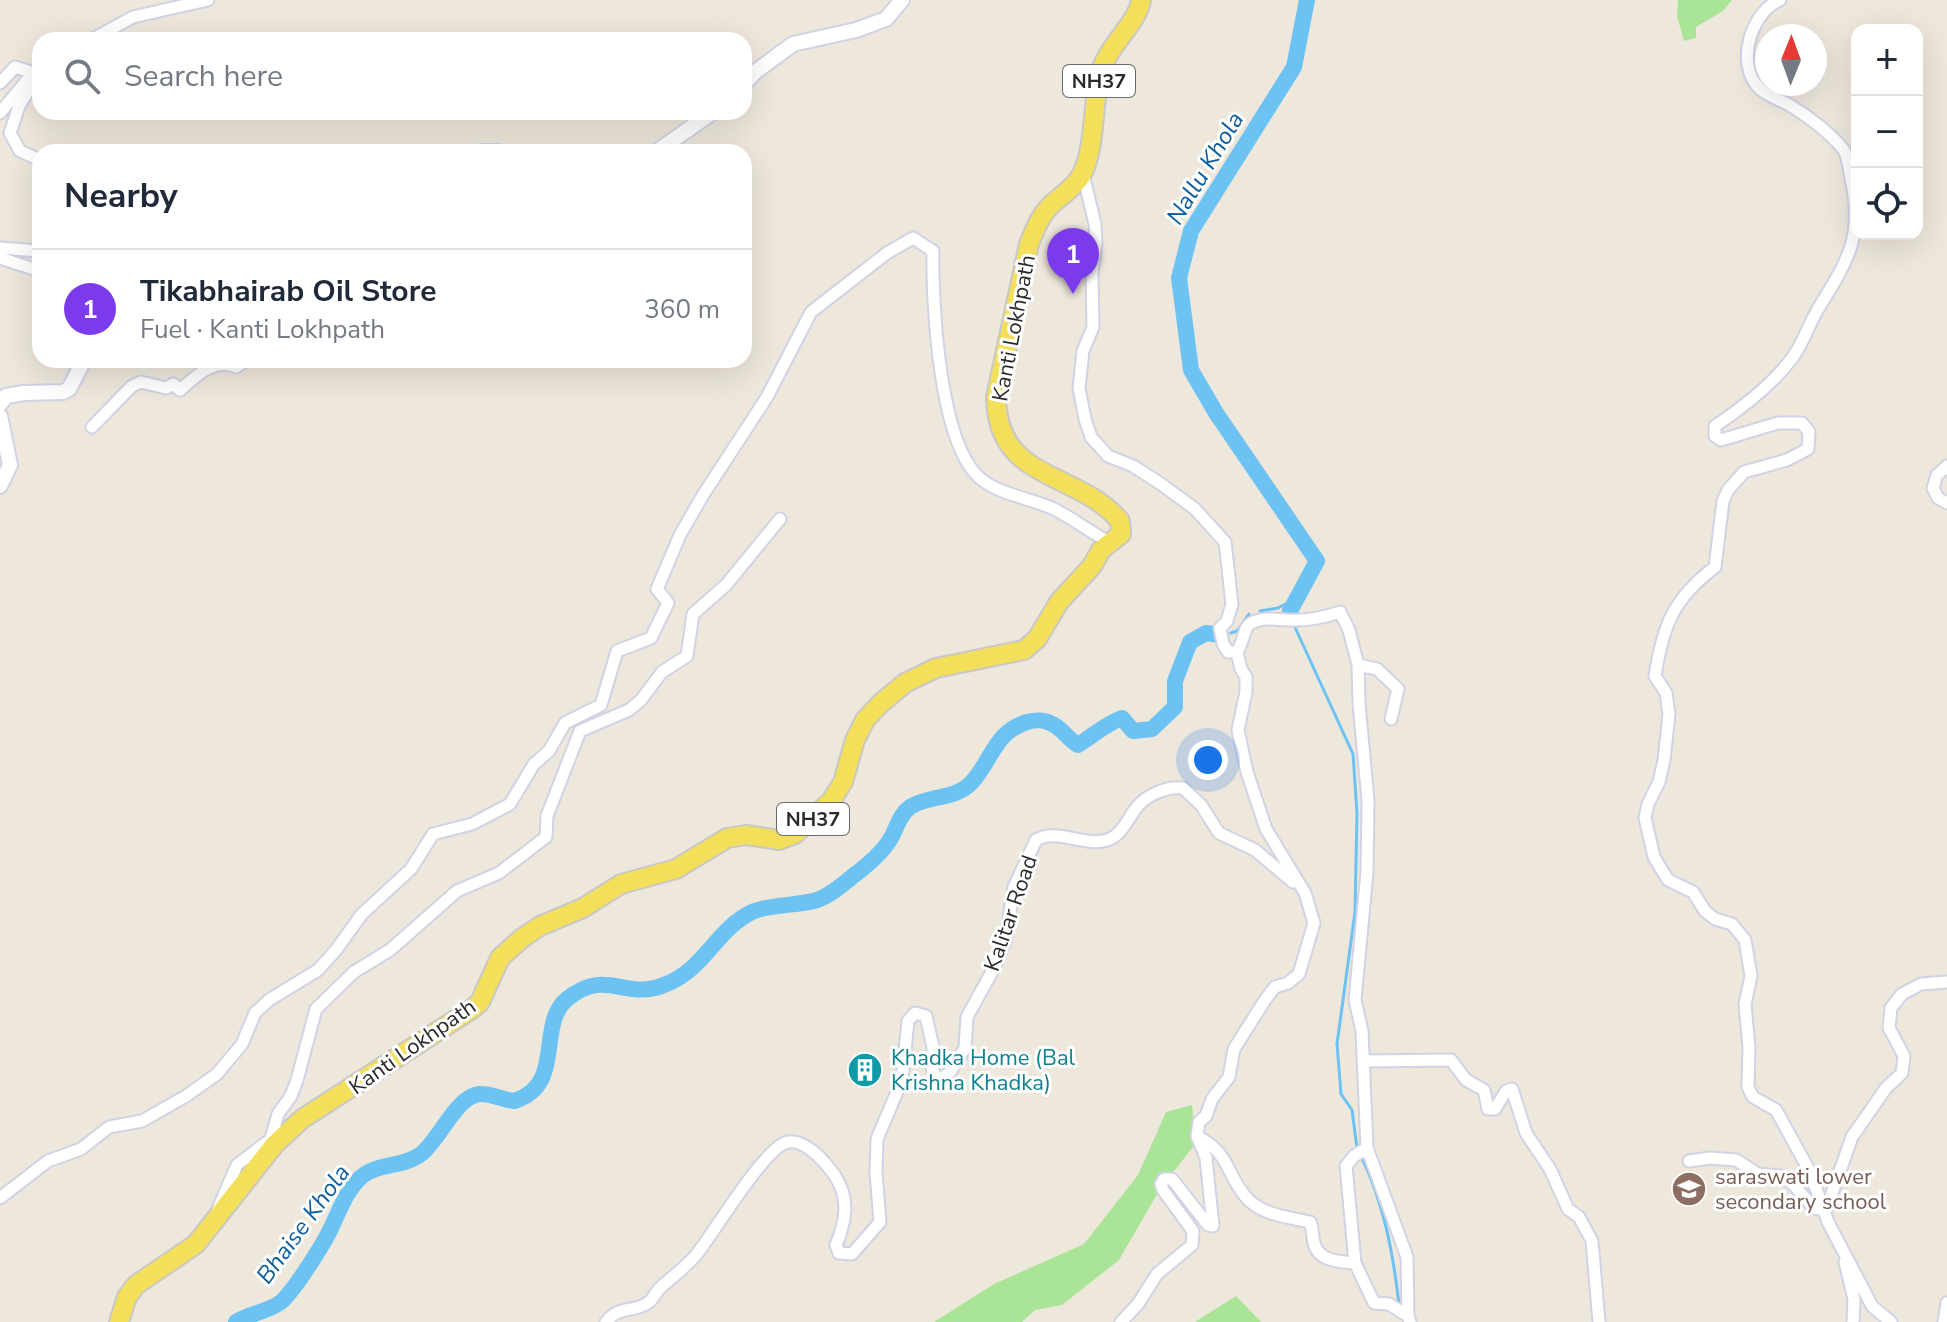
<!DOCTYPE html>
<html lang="en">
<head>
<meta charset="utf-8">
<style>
	:root { --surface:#fff; --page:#f2f2f3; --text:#1f2937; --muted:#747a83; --line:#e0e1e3; --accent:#7c3aed }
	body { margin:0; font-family:"Nunito Sans",sans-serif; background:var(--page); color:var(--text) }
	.controls { position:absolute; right:24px; top:24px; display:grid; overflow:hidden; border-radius:16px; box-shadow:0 8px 32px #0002 }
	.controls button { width:72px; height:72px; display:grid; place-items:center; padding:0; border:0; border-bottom:2px solid var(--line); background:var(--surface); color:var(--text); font:40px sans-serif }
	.compass { position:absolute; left:1755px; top:24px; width:72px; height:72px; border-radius:50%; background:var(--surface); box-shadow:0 8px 32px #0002; rotate:1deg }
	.you { position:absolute; left:1208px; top:760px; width:28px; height:28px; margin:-20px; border:6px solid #fff; border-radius:50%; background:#1a73e8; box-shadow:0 0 0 12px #1a73e833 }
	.badge { display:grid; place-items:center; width:52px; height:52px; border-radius:50%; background:var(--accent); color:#fff; font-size:26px; font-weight:700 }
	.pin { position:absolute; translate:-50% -66px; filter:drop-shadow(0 2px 4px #0008) }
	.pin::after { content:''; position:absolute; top:42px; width:28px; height:24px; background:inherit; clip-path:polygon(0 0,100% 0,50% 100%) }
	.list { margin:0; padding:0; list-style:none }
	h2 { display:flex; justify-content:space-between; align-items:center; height:104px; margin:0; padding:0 32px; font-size:34px }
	h2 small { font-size:26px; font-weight:400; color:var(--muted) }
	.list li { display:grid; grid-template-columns:52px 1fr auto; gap:24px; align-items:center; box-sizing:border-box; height:120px; padding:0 32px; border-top:2px solid var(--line) }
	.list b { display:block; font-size:30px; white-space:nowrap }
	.list p { margin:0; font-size:26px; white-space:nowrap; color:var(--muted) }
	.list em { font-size:26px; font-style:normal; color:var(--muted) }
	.icon { flex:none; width:44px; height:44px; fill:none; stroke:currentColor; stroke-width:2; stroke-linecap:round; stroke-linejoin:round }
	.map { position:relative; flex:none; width:1947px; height:1322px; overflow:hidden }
	.search { position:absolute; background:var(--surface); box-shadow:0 8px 32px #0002; left:32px; top:32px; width:720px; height:88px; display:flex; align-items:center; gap:20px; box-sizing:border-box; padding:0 28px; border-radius:24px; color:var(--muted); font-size:30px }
	.panel { position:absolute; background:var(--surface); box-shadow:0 8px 32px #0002; left:32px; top:144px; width:720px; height:224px; border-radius:24px }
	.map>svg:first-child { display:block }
	.green { fill:#aae597 }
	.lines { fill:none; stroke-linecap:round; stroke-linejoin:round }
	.stream { stroke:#6cc2f2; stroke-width:3 }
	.river { stroke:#6cc2f2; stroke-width:16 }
	.minor-casing { stroke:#d1d3e4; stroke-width:15 }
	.tertiary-casing { stroke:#d1d3e4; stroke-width:18 }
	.primary-casing { stroke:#c8c8c8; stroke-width:22 }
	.minor { stroke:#fff; stroke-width:11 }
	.tertiary { stroke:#fff; stroke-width:14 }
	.primary { stroke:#f4df5a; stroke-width:18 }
	.labels { text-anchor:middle; stroke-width:6; stroke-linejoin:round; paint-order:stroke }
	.shield { fill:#fff; stroke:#6a6a6a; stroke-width:2 }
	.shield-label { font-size:20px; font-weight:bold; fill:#2a2a2a }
	.street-label { font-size:22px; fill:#2a2a2a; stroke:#fff }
	.culture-label { font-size:22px; fill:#0d838f; stroke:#fff; text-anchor:start }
	.education-label { font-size:22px; fill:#785e54; stroke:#fff; text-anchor:start }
	.water-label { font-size:24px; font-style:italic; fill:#0a5e9f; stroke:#fff }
</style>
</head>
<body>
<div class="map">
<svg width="1947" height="1322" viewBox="0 0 1947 1322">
	<rect width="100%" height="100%" fill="#ede7dc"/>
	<path class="green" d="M1678 0H1732L1723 11 1696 27V38L1684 41 1677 16Z
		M1192 1105 1196 1143 1160 1189 1119 1260 1062 1305 1035 1310 1022 1322H934L994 1284 1084 1244 1138 1175 1166 1112Z
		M1236 1296 1261 1322H1195Z"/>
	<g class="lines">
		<path class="stream" d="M1260 611 1278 608 1297 598
			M1293 623 1353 754 1357 813 1355 912 1337 1044 1341 1094 1352 1110 1357 1148
			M1231 633 1237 631 1249 614
			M1362 1158C1384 1204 1393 1253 1399 1304"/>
		<path class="river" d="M1290 611 1317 561 1216 413 1191 370 1179 278 1191 231 1294 67 1307 0
			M236 1322C250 1313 268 1312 281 1302 294 1291 325 1242 332 1226 340 1209 346 1192 359 1179 376 1162 403 1168 421 1154 440 1139 456 1097 479 1094 491 1093 503 1100 514 1101 566 1085 536 1025 567 999 606 967 625 1001 664 985 705 970 715 930 752 912 769 904 798 906 817 900 832 895 845 882 857 873 870 863 883 852 891 838 897 828 899 815 910 807 928 795 955 800 971 783 992 761 994 732 1027 722 1035 720 1043 719 1050 723 1063 728 1067 739 1078 745 1093 736 1105 724 1122 718L1133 731 1152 729 1175 707V681L1190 642 1206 633 1221 635"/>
		<g class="minor-casing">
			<path id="minor" d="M1780 0C1753 11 1737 57 1755 83 1763 95 1779 99 1791 106 1808 116 1830 133 1843 149 1848 155 1849 169 1851 178 1864 237 1848 260 1818 309 1809 324 1803 343 1793 357 1773 384 1742 408 1715 426V436L1721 440 1778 423H1802L1809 432 1808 449 1787 460 1744 472 1728 490 1723 501 1715 567C1673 599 1663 625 1655 676L1666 693 1669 714 1664 760 1659 782 1648 804 1645 818 1654 857 1668 880 1693 892 1705 911 1715 919 1732 924 1745 940 1751 976 1745 1004 1749 1048 1748 1087 1753 1097 1776 1110 1810 1172 1828 1222 1872 1306 1891 1322
				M91 40 133 17 208 0
				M0 83 15 67 34 73 33 83 19 106 10 133 20 151 40 160
				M0 113 33 73
				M1083 174 1095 224 1096 245 1092 272 1093 327 1083 351 1079 388 1085 419 1091 437 1108 456 1133 466 1161 484 1195 509 1225 542 1232 604 1227 621 1220 628 1223 644 1228 652H1237
				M0 248 40 251
				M0 258 40 271
				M92 427 132 386 141 382 166 388 173 384 180 390C195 377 214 357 236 367L247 360
				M1947 466 1937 475 1933 488 1938 498 1947 503
				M1358 665 1377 669 1398 689 1391 719
				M1364 1061 1451 1060 1466 1080 1484 1090 1488 1109H1495L1506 1091 1512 1089 1526 1133 1550 1169 1568 1209 1579 1217 1592 1241 1599 1322
				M1197 1136C1230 1154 1225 1171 1245 1196 1260 1215 1288 1217 1310 1222 1313 1229 1312 1235 1314 1243 1318 1261 1339 1262 1355 1263
				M1367 1148 1354 1156 1346 1166 1355 1263 1374 1303 1389 1304 1408 1316
				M1689 1161 1710 1158 1736 1160 1758 1174 1780 1176 1793 1184 1814 1208 1826 1210 1852 1137 1886 1088 1902 1073 1904 1056 1889 1028 1891 1008 1902 994 1921 984 1947 982
				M0 1198 48 1161 81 1149 109 1127 142 1121 186 1096 217 1074 242 1044 255 1013 269 1000 318 970 336 950 362 914 411 869 433 834 472 824 510 804 534 764 549 751 565 723 601 705 617 651 651 638 668 603 657 589 680 535 703 495 767 397 811 312 887 253 913 238 933 251C932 303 939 445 981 479 1000 495 1031 498 1054 509 1074 519 1091 533 1111 543
				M218 1209 237 1165 271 1139 278 1114 291 1096 297 1080 316 1009 354 972 390 950 457 891 499 873 546 837 547 816 580 731 629 710 641 700 662 672 687 656 693 614 726 585 780 519
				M1845 1262 1854 1299 1853 1322
				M606 1322C619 1305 635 1313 649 1302 653 1299 656 1292 660 1288 672 1277 686 1267 696 1255 714 1233 765 1146 788 1142 806 1139 826 1163 835 1176 850 1199 846 1221 836 1245L839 1253 852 1254 880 1222 876 1173 877 1139 902 1080 908 1021 915 1013 926 1016 933 1047 932 1068 935 1076 941 1079 950 1072 965 1048 967 1017 993 970 1005 942 1014 887 1036 840C1058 827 1086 849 1110 839 1122 833 1127 821 1134 811 1143 796 1166 786 1183 788L1201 805 1219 833 1255 850 1293 882
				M1121 1322 1138 1304 1157 1274 1192 1245 1193 1231 1163 1190 1161 1184 1164 1179H1172L1208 1225 1213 1226 1206 1158 1197 1136 1199 1122 1206 1116 1212 1099 1229 1077 1234 1049 1265 1000 1275 987 1288 983 1299 974 1314 923 1305 893 1266 829 1247 772 1238 730 1246 692V677L1241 669 1237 652C1243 644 1244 627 1250 624 1261 616 1277 620 1288 620 1304 621 1325 617 1340 612L1349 630 1358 665 1359 704 1368 800 1367 872 1355 1000 1362 1031 1367 1148 1407 1257 1408 1316 1410 1322
				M1944 1322 1947 1303"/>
		</g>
		<g class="tertiary-casing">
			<path id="tertiary" d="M744 84 755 72 793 44 856 30 886 19 902 0
				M481 152H499
				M656 152 713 112
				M0 404 6 396 24 393 63 392 69 389 84 360
				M0 416 10 465 0 486"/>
		</g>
		<g class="primary-casing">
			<path id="primary" d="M119 1322 127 1297 136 1285 196 1244 275 1144 302 1119 472 1009 480 1002 500 958 521 939 540 926 583 908 621 884 676 869 727 838 746 835 779 840 795 834 831 801 843 782 855 740 865 720 880 704 905 683 936 668 1024 650 1037 639 1059 602 1092 566 1101 550 1121 534 1120 521C1077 470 997 482 996 397L1029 244C1035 230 1039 217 1050 206 1060 196 1073 189 1081 176 1096 148 1092 105 1100 74 1107 46 1138 23 1141 0"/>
		</g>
		<use href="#minor" class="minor"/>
		<use href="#tertiary" class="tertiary"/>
		<use href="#primary" class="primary"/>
	</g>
	<defs>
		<g id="building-disc" transform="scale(1.8)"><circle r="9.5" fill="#0f9aa8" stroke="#fff"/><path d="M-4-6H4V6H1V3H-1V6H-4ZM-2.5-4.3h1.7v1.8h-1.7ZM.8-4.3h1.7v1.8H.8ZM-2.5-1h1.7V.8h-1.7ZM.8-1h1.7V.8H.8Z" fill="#fff"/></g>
		<g id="school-disc" transform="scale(1.8)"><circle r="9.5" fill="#8d6e63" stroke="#fff"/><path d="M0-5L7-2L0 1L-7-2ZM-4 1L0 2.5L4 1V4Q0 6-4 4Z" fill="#fff"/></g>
	</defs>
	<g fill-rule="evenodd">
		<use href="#building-disc" x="865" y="1070"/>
		<use href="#school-disc" x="1689" y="1189"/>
	</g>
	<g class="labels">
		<g class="shield">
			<rect x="1063" y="65" width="72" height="32" rx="6"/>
			<rect x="777" y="803" width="72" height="32" rx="6"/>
		</g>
		<g class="shield-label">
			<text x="1099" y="88">NH37</text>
			<text x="813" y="826">NH37</text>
		</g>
		<g class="street-label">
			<text transform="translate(1013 328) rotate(-79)" y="8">Kanti Lokhpath</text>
			<text transform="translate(1010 913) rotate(-71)" y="8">Kalitar Road</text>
			<text transform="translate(412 1046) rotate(-35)" y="8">Kanti Lokhpath</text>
		</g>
		<g class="culture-label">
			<text x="891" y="1065">Khadka Home (Bal<tspan x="891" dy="25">Krishna Khadka)</tspan></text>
		</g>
		<g class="education-label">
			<text x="1715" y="1184">saraswati lower<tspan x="1715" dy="25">secondary school</tspan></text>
		</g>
		<g class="water-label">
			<text transform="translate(1205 168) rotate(-59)" y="8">Nallu Khola</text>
			<text transform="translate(303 1224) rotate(-54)" y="8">Bhaise Khola</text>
		</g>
	</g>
</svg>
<div class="controls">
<button>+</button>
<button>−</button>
<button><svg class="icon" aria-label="locate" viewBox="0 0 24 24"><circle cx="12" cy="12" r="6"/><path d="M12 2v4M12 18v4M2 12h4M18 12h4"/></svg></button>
</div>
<svg class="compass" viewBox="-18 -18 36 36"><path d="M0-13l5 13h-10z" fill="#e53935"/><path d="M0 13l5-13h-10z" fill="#747a83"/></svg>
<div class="you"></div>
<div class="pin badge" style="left:1073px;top:294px">1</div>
<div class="search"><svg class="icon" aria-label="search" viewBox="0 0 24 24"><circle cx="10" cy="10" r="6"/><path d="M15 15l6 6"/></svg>Search here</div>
<section class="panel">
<h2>Nearby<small></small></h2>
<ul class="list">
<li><span class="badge">1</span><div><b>Tikabhairab Oil Store</b><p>Fuel · Kanti Lokhpath</p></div><em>360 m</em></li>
</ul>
</section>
</div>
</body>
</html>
